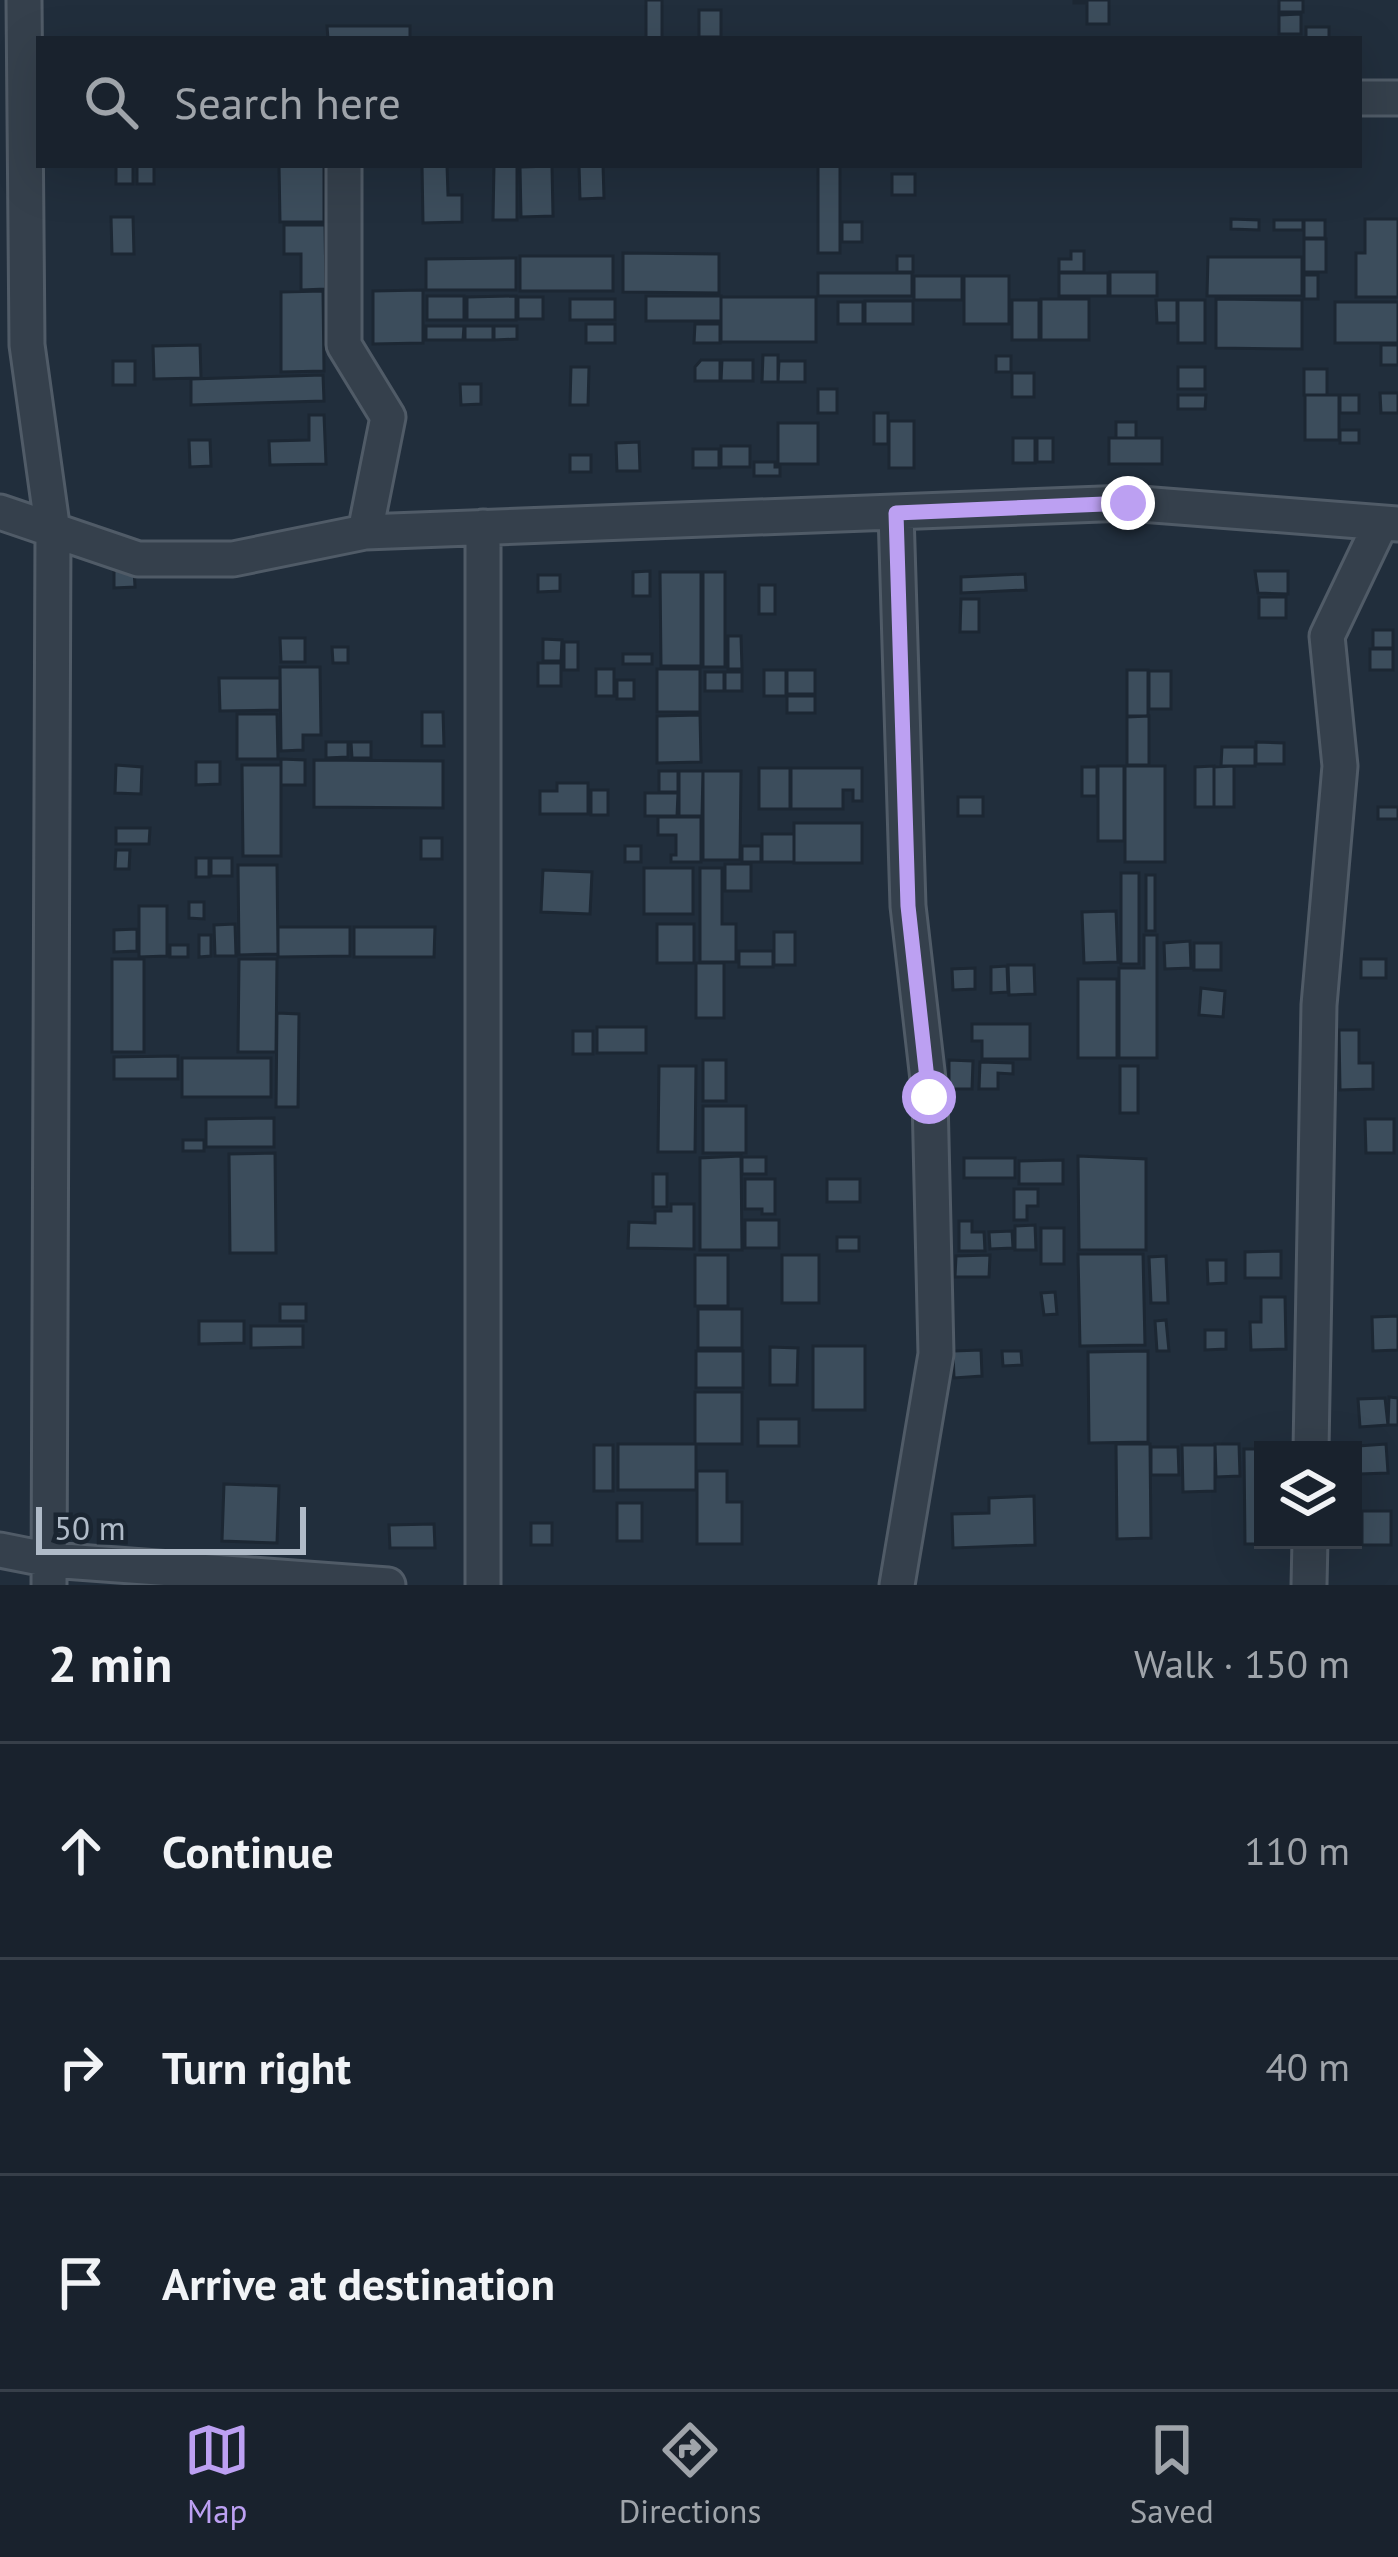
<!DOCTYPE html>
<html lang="en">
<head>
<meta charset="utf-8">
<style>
	:root { --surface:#19222d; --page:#222a35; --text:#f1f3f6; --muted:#9fa4aa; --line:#373f49; --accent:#bca0f2 }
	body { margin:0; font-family:"PT Sans",sans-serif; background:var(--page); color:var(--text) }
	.controls { position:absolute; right:36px; bottom:36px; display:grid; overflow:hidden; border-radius:0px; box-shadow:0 12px 48px #0002 }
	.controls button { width:108px; height:108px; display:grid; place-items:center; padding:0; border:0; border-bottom:3px solid var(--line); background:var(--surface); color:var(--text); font:60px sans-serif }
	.scale { position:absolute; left:36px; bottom:30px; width:270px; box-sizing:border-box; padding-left:12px; border:6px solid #b0bbc8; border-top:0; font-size:33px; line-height:42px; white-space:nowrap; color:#b0bbc8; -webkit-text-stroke:9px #1a2531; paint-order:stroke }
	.stop { position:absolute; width:36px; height:36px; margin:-27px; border:9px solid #bca0f2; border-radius:50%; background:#fff }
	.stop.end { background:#bca0f2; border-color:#fff; box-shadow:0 3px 12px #0008 }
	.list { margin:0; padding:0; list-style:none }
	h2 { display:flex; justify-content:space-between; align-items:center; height:156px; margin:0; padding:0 48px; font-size:51px }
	h2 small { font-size:39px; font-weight:400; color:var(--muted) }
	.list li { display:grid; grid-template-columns:78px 1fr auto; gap:36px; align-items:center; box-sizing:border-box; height:216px; padding:0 48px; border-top:3px solid var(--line) }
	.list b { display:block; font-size:45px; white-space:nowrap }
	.list em { font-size:39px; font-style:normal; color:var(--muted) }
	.icon { flex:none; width:66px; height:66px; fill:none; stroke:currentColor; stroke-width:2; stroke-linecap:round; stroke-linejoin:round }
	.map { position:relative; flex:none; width:1398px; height:1585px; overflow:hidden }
	.search { position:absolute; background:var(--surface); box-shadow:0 12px 48px #0002; left:36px; right:36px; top:36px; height:132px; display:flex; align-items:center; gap:30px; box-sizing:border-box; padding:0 42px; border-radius:0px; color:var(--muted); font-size:45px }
	.sheet { height:804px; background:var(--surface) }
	nav { display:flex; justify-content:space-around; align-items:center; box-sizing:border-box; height:168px; border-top:3px solid var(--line); background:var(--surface); font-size:33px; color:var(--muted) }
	nav a { display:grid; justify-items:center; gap:6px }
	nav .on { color:var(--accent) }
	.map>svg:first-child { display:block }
	.building { fill:#3c4d5c; stroke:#1c2733; stroke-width:3 }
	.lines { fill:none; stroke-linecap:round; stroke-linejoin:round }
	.street-casing { stroke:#505b67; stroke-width:39 }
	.street { stroke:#35404c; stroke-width:33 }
	.route { stroke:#bca0f2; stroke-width:15 }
</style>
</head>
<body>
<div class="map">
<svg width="1398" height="1585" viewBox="0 0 1398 1585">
	<rect width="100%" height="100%" fill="#212e3c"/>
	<path class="building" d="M646 0H662V39H646Z
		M1074 0H1109V24H1087V3H1074Z
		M1279 0H1303V12H1279Z
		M699 10H721V37H699Z
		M1301 14V34H1279V15Z
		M327 26H410V39H328Z
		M1306 27H1329V39H1306Z
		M116 165H133V184H116Z
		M137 165H154V184H137Z
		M279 165H324V222H280Z
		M422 165H447L448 195H462V222L423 223Z
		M494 165H517V220H493Z
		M579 165H603L604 198 580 199Z
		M818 165H840V253H818Z
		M552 166 553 216 521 217 520 167Z
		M892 174H915V195H892Z
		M111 217H133L134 254H112Z
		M1231 219 1259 220V230L1231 229Z
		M1365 219H1398V297H1356V253H1365Z
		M1274 220H1303V230H1274Z
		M1304 220H1325V238H1304Z
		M842 222H862V242H842Z
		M284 225H325L326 289 301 290V254H284Z
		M1304 239H1326V272H1304Z
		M1071 251H1084V272H1059V259H1071Z
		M623 253 719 254V293L623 292Z
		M520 256H613V291H520Z
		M897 256H913V272H897Z
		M1208 257H1302V296H1207Z
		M516 258V290H426V259Z
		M1110 272H1157V296H1110Z
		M818 273H912V296H818Z
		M1059 273H1108V296H1059Z
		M1304 275H1318V299H1304Z
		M914 276H962V300H914Z
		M964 276H1009V324H964Z
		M423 290V343L373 344V291Z
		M323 291 324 371 281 372V292Z
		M427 296H464V320H427Z
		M516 296V320H467V297Z
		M646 296H721V321H646Z
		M518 297H543V319H518Z
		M721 297H816V342H721Z
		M570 299H615V320H570Z
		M1041 299H1089V340H1041Z
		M1216 299 1302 300V349L1216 348Z
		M1012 300H1039V340H1012Z
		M1156 300H1177V323H1157Z
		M1178 300H1205V343H1178Z
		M865 301H913V324H865Z
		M838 302H863V324H838Z
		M1335 302H1398V343H1335Z
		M586 324H615V343H586Z
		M695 324H720V343H694Z
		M426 326H464L463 340H426Z
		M465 326H493V340H465Z
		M494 326H517V339L494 340Z
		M200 345 201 378 154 379 153 346Z
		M1381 345H1398V365H1381Z
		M763 355H778V382H762Z
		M996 356H1011V372H996Z
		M701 360H720V381H695V367Z
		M722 360H753V381H721Z
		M113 361H135V385H113Z
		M779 361H805V382H778Z
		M571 367H589L588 405H570Z
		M1178 367H1205V389H1178Z
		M1304 369H1327V395H1304Z
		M1012 373H1034V397H1012Z
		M323 375 324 401 191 405V379Z
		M460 384H481V404L461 405Z
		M818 389H837V413H818Z
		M1380 393H1398V413H1381Z
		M1178 395H1206L1205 409H1178Z
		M1305 395H1339V440H1305Z
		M1340 395H1359V413H1340Z
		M874 413H888V444H874Z
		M309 415H324L326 464 270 465 269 441 309 440Z
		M889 421H914V468H889Z
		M1116 422H1136V438H1116Z
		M778 423H818V464H778Z
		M1340 430H1359V443H1340Z
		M1013 438H1035V463H1013Z
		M1037 438H1053V462H1037Z
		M1109 438H1162V464H1109Z
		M189 440H210L211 466 190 467Z
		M639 442 640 471H617L616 443Z
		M721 446H750V467H721Z
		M693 449H719V468H693Z
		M570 455H591V472H570Z
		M754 462H775V467H780V476H754Z
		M114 569H134L135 587 114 588Z
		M650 571V596H633V572Z
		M1255 571H1288V594L1258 593Z
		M660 572H701V666H661Z
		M703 572H725V667H703Z
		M1025 574 1026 590 961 593V577Z
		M538 575H560V591L538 592Z
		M759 585H775V614H759Z
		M1259 597H1286V618H1259Z
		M961 599H979V632H960Z
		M1373 630H1393V648H1373Z
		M728 636H741L742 669H728Z
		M280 638H305V662H281Z
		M543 639 562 640 561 661H543Z
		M564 642H578V670H564Z
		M332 647H348V663H333Z
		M1370 649H1393V670H1370Z
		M623 654H652V664H623Z
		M538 663H561V686H538Z
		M280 667H320L321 735H303V750L281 751Z
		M596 669H614V696H596Z
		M657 669H700V712H657Z
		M764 670H786V696H764Z
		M787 670H815V694H787Z
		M1127 670H1148V716H1127Z
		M1149 671H1171V709H1149Z
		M705 672H724V691H705Z
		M725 672H742V691H725Z
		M219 678H280V710L220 711Z
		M617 680H634V699H617Z
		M787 696H815V713H787Z
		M422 712H443L444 746H422Z
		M237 714H277L278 759H237Z
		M700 715 701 762 657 763V716Z
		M1149 716V765H1127V717Z
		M326 742H348V757L326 758Z
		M351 742H371V758H352Z
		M1256 742 1284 743V764H1256Z
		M1222 747H1255V766H1221Z
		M281 759 305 760V785H281Z
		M314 760 443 761V808L314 807Z
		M196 762H220V784L196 785Z
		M116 765 142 767 141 794 115 793Z
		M242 765H281V856H243Z
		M1098 766H1124V841H1098Z
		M1125 766H1165V862H1125Z
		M1214 766V807H1195V767Z
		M1234 766V807H1214V767Z
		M1082 767H1097V796H1082Z
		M759 768H790V809H759Z
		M791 768H862V801H853V790H843V809H791Z
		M659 771H678V792H659Z
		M679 771H703L702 816H679Z
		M703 771H741L740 860H703Z
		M557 783H588V814H540V791H557Z
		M591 790H608V815H591Z
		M645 793H678L677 816H645Z
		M958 797H983V816H958Z
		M1378 807H1398V819H1378Z
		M658 817H701V862H671V855H676V835H658Z
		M794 823H862V863H794Z
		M116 828H150L149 844H116Z
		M762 834H794V862H762Z
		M421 838H442V859H421Z
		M625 846H641V862H625Z
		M742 846H761V862H742Z
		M116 850H130L129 869H115Z
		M196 858H209V877H196Z
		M211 858H232V876H211Z
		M725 864H751V891H725Z
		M238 865H277L278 954 239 955Z
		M644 868H693V914H644Z
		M700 868H722V924H736V962H700Z
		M543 870 592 872 590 914 541 912Z
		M1121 873H1139V964H1121Z
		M1146 875H1155V931H1146Z
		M189 902H204V919L189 918Z
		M139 906H167V956L139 957Z
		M1116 911 1118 962 1084 963 1082 912Z
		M235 924 236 956H215L214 925Z
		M657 924H694V963H657Z
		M278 927H350V956L278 957Z
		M354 927H435L434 957H354Z
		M137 929V951L114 952V930Z
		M774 932H795V965H774Z
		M199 935H211V956L199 957Z
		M1144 935H1157V1058H1119V968H1144Z
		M1190 941 1191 968 1165 969 1164 943Z
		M1194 943H1221V970H1194Z
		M170 945H188V957H170Z
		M739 951H773V967H739Z
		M112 959H144V1052H112Z
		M239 959H277L276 1052H238Z
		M1361 959H1386V978H1361Z
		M696 963H724V1018H696Z
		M1008 965H1034L1035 994 1009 995Z
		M1007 966 1008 992 991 993V967Z
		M975 968V989L953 990 952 969Z
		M1078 979H1117V1058H1078Z
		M1201 988 1225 991 1223 1017 1199 1015Z
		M277 1013 299 1014 298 1107H276Z
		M972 1024H1030V1059H982V1041H972Z
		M597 1027H646V1053H597Z
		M1339 1030H1359V1063H1373V1089L1340 1090Z
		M573 1031H593V1054H573Z
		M178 1056V1079H114V1057Z
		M182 1058H271V1097H182Z
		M703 1060H726V1101H703Z
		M949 1060 973 1061 972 1089H949Z
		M980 1062 1013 1063V1074L998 1073V1089H979Z
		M659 1066H696L695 1152H658Z
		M1120 1066H1138V1113H1120Z
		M703 1106H746V1153H703Z
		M274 1118V1147H206V1119Z
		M1365 1119H1394V1153H1366Z
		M183 1140H204V1151H183Z
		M275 1153 276 1253H230L229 1154Z
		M741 1156 742 1250H700V1158Z
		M1078 1156 1146 1159V1250H1079Z
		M742 1157H766V1174H742Z
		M964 1158H1015V1178H964Z
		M1063 1160V1184H1019V1161Z
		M653 1174H667V1207H653Z
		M745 1179H775V1214H762V1209H745Z
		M827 1179H860V1202H827Z
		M1014 1189H1038V1206H1027V1220H1014Z
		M671 1204H694V1249L628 1248 629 1222 655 1223V1211H671Z
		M745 1220H779V1248H745Z
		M959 1221H972V1232H984L985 1251H959Z
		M1035 1225 1036 1250H1015V1226Z
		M1041 1228H1064V1264H1041Z
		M1012 1231 1013 1248 990 1249 989 1232Z
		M837 1237H859V1251H837Z
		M1281 1251V1278H1245V1252Z
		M1078 1254H1143L1145 1345 1080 1346Z
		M695 1255H728V1306H695Z
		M782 1255H819V1303H782Z
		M990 1255 989 1277H955L956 1256Z
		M1166 1256 1168 1303H1151L1149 1257Z
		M1207 1260H1226V1283L1208 1284Z
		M1055 1292 1057 1314 1044 1315 1041 1293Z
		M1261 1297H1285L1286 1349 1251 1350 1250 1322H1261Z
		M280 1304H306V1321H280Z
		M698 1309H742V1348H698Z
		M1398 1316V1350L1373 1351 1372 1317Z
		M1166 1320 1169 1351H1157L1155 1321Z
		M199 1321H244V1343L199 1344Z
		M251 1326H303V1347L251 1348Z
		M1205 1330H1226V1349L1205 1350Z
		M813 1346H865V1410H813Z
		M770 1347 798 1348 797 1385H770Z
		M981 1350 982 1376 954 1378 953 1351Z
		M696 1351H743V1388H696Z
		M1002 1351H1021L1022 1365 1003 1366Z
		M1148 1351V1442L1089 1443 1088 1352Z
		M695 1392H742V1444H695Z
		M1389 1397 1398 1398V1425H1388Z
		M1385 1398 1388 1425 1360 1427 1358 1399Z
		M758 1419H799V1446H758Z
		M618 1444H696V1490H618Z
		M1116 1444H1150L1151 1538 1117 1539Z
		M1215 1444H1239L1240 1476 1216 1477Z
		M1386 1444 1388 1473 1359 1474 1358 1446Z
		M594 1445H613V1491H594Z
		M1182 1445H1215V1491L1183 1492Z
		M1151 1447H1178L1179 1475H1151Z
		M1244 1449H1279L1263 1450V1540H1281V1544H1245Z
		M697 1471H727V1502H742V1544H697Z
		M224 1484 279 1486 277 1543 222 1541Z
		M1034 1496 1035 1545 953 1548 952 1514 989 1513V1498Z
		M617 1503H642V1541H617Z
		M1362 1511H1391V1545H1362Z
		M531 1523H552V1545H531Z
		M434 1524 435 1548H390L389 1525Z"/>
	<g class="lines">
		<g class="street-casing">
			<path id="street" d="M24 0 27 345 53 532 49 1585
				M1359 98H1398
				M344 165V345L388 417 365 532
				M0 512 138 559H233L365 532 1128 503 1398 524
				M896 513 908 906 930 1097 936 1354 897 1585
				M483 527V1585
				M1311 1450 1319 1005 1340 766 1327 636 1381 523
				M0 1550 50 1560 388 1585
				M1309 1585 1310 1540"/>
		</g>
		<use href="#street" class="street"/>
	</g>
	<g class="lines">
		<path class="route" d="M929 1097 908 906 896 513 1128 503"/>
	</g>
</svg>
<div class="controls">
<button><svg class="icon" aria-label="layers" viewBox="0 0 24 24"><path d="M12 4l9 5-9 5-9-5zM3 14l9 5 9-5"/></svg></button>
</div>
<div class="scale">50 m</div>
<div class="stop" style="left:929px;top:1097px"></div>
<div class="stop end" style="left:1128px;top:503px"></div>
<div class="search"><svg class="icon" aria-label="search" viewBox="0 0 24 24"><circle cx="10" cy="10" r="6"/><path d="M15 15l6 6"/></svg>Search here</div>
</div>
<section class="sheet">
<h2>2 min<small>Walk · 150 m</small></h2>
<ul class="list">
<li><svg class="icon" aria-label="ahead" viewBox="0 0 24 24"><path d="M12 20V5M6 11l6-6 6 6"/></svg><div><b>Continue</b></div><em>110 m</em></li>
<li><svg class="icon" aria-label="right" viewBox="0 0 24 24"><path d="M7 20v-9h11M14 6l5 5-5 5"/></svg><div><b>Turn right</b></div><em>40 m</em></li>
<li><svg class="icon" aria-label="arrive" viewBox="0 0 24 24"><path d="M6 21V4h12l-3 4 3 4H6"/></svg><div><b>Arrive at destination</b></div></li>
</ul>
</section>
<nav>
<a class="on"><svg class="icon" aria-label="map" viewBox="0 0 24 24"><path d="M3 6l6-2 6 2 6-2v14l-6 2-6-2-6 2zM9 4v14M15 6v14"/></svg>Map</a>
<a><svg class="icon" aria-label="directions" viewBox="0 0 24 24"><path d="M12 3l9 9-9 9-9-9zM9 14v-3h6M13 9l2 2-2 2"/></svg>Directions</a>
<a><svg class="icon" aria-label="saved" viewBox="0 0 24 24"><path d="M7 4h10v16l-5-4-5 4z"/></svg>Saved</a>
</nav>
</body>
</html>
